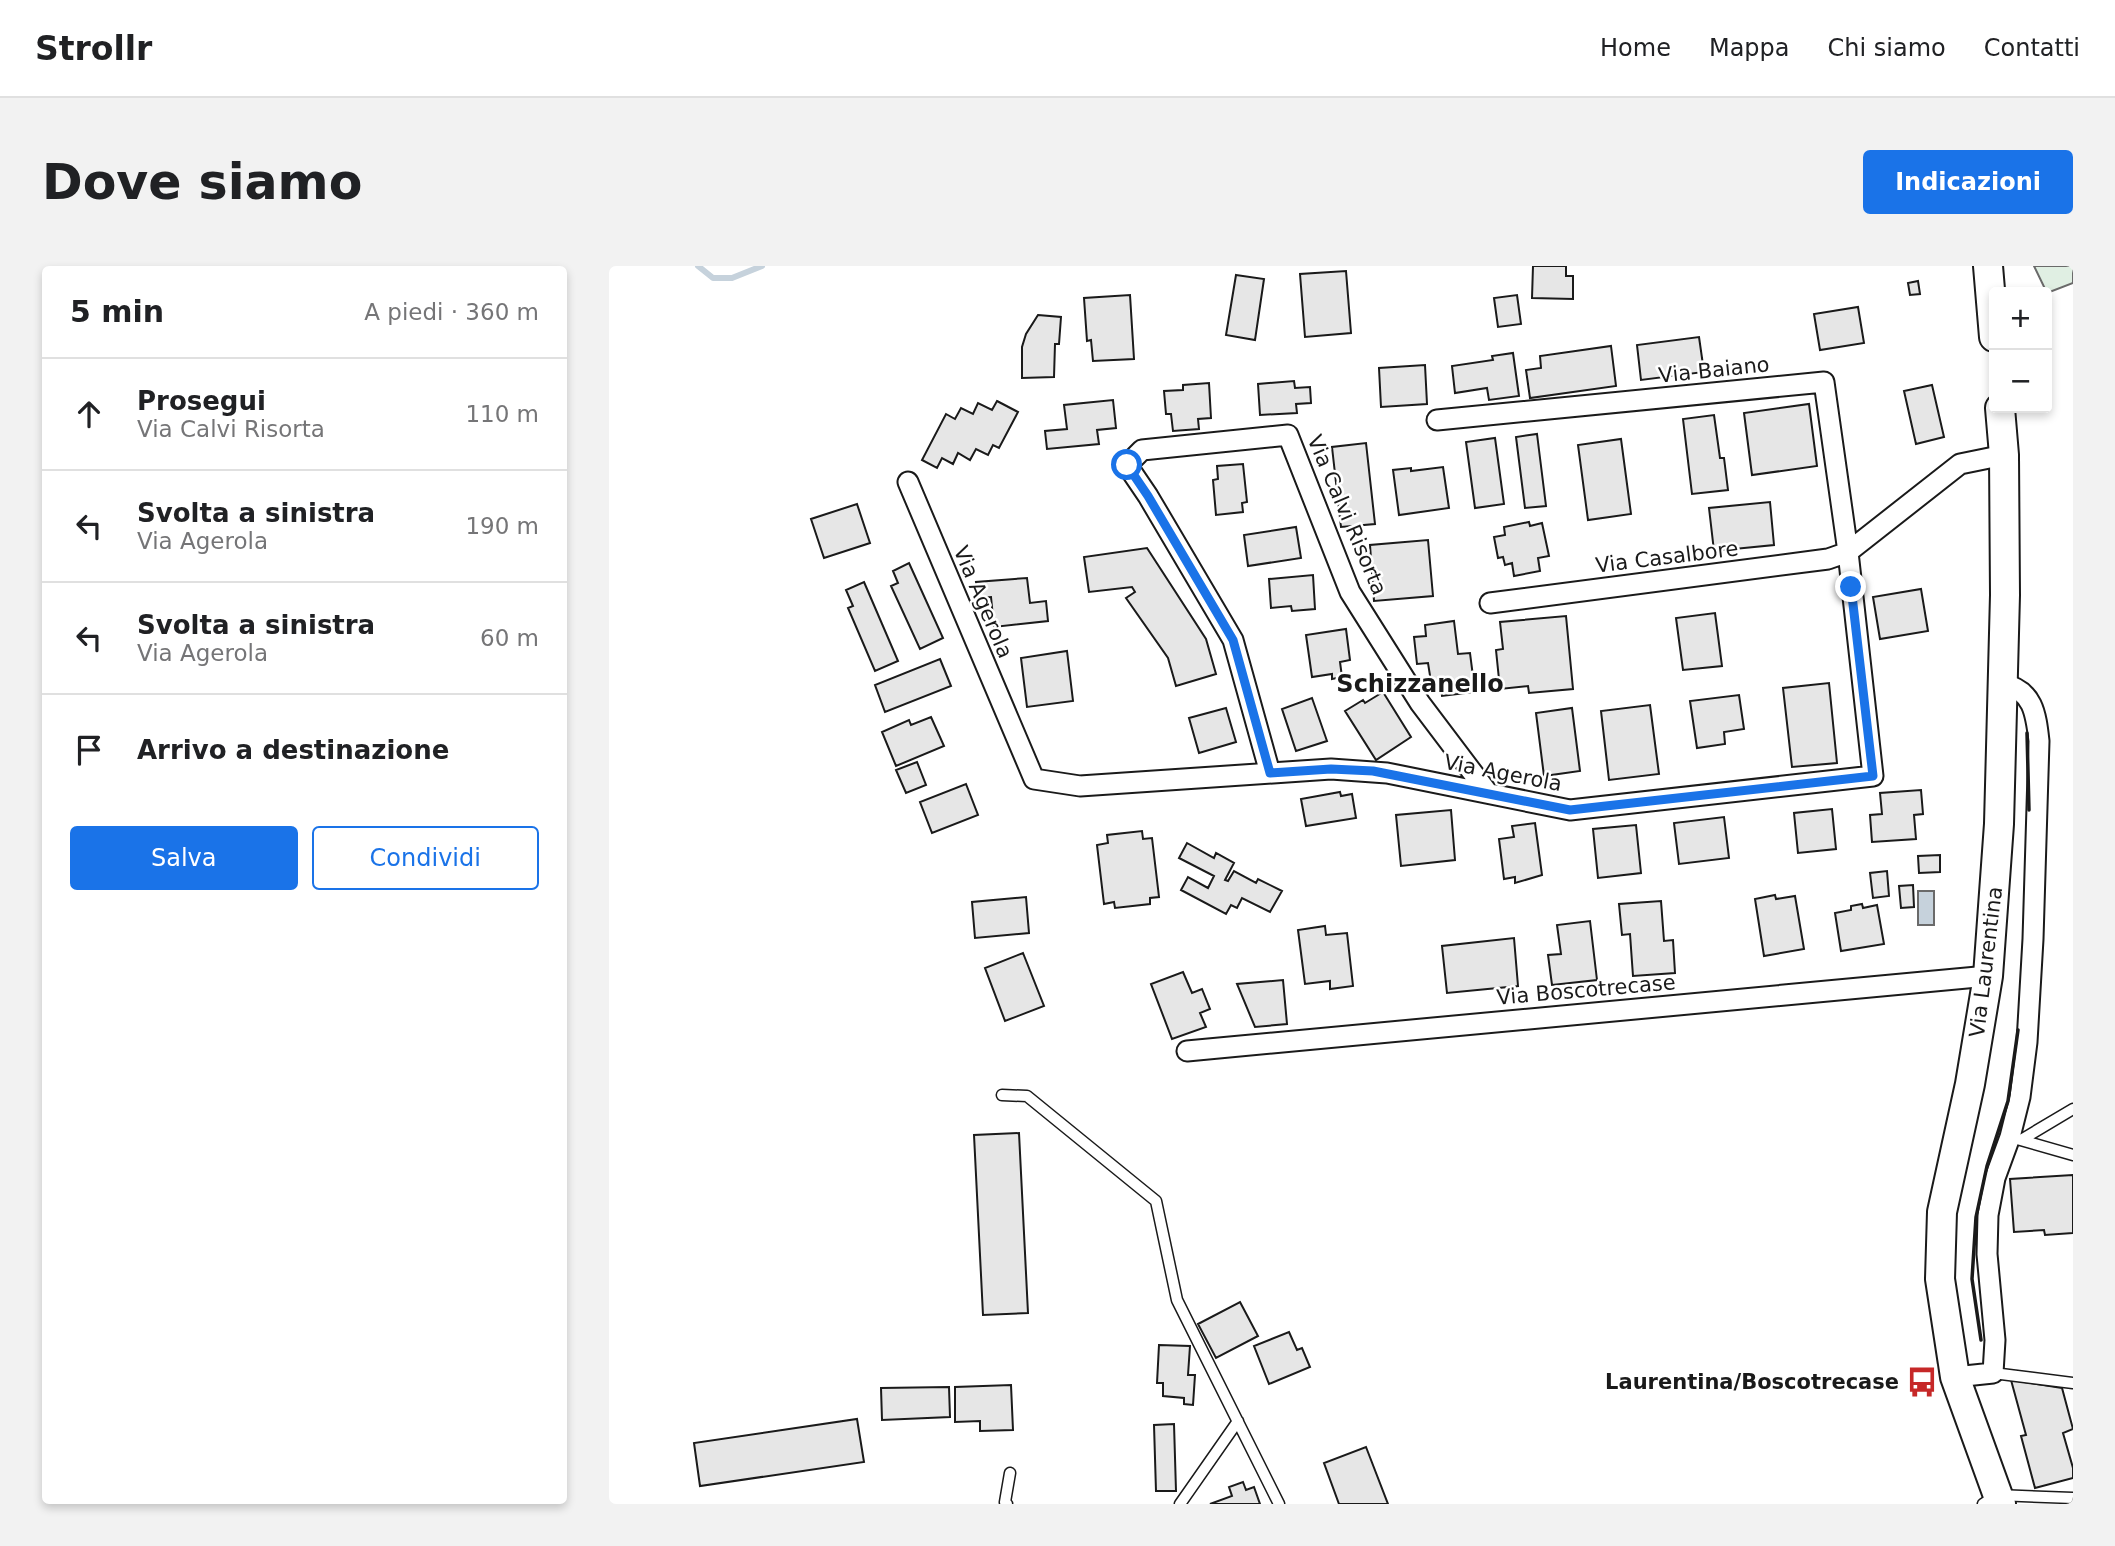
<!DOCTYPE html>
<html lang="it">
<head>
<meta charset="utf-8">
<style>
	:root { --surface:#fff; --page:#f2f2f2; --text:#202124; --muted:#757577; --line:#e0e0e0; --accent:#1a73e8 }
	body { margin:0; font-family:"DejaVu Sans",sans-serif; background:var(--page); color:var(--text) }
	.controls { position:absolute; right:21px; top:21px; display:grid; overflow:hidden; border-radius:7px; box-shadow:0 4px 10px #0003 }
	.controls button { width:63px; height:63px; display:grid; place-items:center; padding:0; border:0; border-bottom:2px solid var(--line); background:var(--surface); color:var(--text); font:35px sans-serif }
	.stop { position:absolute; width:21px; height:21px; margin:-16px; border:5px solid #1a73e8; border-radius:50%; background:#fff }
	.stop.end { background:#1a73e8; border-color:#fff; box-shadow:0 2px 7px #0008 }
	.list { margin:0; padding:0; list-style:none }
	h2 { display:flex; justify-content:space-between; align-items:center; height:91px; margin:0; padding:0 28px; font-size:30px }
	h2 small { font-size:23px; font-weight:400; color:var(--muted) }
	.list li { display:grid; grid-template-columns:46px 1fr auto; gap:21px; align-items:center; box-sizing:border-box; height:112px; padding:0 28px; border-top:2px solid var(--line) }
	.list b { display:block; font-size:26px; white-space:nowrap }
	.list p { margin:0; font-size:23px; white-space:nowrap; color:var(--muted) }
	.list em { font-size:23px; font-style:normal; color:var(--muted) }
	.actions { display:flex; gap:14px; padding:21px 28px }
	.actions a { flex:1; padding:16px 0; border:2px solid var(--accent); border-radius:7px; text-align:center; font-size:24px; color:var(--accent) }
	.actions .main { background:var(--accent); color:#fff }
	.icon { flex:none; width:38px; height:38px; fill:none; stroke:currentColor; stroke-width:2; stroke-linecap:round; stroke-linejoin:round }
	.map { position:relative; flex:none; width:1464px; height:1238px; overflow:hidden; border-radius:7px }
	header { display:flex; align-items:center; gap:42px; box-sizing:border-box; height:98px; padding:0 35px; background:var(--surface); border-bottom:2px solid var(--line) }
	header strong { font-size:33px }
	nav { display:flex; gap:38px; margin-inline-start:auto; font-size:24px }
	.intro { display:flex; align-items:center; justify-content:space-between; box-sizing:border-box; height:168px; padding:0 42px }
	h1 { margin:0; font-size:49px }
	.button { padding:18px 32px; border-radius:7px; background:var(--accent); color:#fff; font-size:24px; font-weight:700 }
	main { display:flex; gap:42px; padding:0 42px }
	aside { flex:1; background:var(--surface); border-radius:7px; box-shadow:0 4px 10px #0003 }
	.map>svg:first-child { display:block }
	.green { fill:#e0efe3; stroke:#6a6a6a; stroke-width:2 }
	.water { fill:#c6d2dc; stroke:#6a6a6a; stroke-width:2 }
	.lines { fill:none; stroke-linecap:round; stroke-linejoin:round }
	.stream { stroke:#c6d2dc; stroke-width:6 }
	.building { fill:#e6e6e6; stroke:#1a1a1a; stroke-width:2 }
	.service-casing { stroke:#1a1a1a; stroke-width:13 }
	.minor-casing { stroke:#1a1a1a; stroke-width:23 }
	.secondary-casing { stroke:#1a1a1a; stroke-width:32 }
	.service { stroke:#fff; stroke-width:10 }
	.minor { stroke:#fff; stroke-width:19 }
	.secondary { stroke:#fff; stroke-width:28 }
	.wall { stroke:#1a1a1a; stroke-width:3.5 }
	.route { stroke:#1a73e8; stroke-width:9 }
	.labels { text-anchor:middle; stroke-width:5; stroke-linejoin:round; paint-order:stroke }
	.street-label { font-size:21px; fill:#1a1a1a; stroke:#fff }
	.poi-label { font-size:21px; font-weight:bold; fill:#1a1a1a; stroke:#fff; text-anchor:end }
	.quarter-label { font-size:24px; font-weight:bold; fill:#1a1a1a; stroke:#fff }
</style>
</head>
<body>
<header>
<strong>Strollr</strong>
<nav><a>Home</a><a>Mappa</a><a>Chi siamo</a><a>Contatti</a></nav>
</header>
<div class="intro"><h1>Dove siamo</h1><a class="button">Indicazioni</a></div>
<main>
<aside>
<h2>5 min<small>A piedi · 360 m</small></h2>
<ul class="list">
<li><svg class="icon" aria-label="ahead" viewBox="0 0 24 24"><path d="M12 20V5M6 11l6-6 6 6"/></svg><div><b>Prosegui</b><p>Via Calvi Risorta</p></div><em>110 m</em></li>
<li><svg class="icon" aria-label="left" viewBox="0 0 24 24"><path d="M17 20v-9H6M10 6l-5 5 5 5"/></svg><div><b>Svolta a sinistra</b><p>Via Agerola</p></div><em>190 m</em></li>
<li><svg class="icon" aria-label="left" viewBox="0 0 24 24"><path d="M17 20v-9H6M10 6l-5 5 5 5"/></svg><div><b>Svolta a sinistra</b><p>Via Agerola</p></div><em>60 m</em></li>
<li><svg class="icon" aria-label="arrive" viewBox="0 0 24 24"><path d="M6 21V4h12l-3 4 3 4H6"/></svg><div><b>Arrivo a destinazione</b></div></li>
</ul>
<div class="actions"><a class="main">Salva</a><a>Condividi</a></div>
</aside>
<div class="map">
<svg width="1464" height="1238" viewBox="0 0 1464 1238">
	<rect width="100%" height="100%" fill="#fff"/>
	<path class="green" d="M1425 0H1464V17L1438 27Z"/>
	<path class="water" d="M1309 625H1325V659H1309Z"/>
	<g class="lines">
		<path class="stream" d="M89 0 104 12H123L153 0"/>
	</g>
	<path class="building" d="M924 0H957V10H964V33L923 32Z
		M737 5 742 67 696 71 691 8Z
		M627 9 655 13 646 74 617 69Z
		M1309 15 1311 28 1301 29 1299 17Z
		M521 29 525 93 484 95 482 74 478 75 475 32Z
		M908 29 912 58 889 61 885 32Z
		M1249 41 1255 77 1211 84 1205 48Z
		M429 49 452 51 450 78H446L445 111 413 112V81L417 68Z
		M1090 71 1095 106 1032 114 1028 79Z
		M1002 80 1007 120 921 132 917 104 932 102 931 90Z
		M904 87 910 130 880 134 878 122 846 127 843 100 884 94 883 90Z
		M816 99 818 138 772 141 770 102Z
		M685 115 686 122 701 121 702 137 687 138 688 147 651 149 649 118Z
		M600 117 602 152 589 153 590 163 564 165 562 148H557L555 125 574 124V119Z
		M1323 119 1335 171 1307 178 1295 125Z
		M504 134 507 162 488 164 490 178 438 183 436 165 458 163 455 139Z
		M388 135 409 146 390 182 384 179 379 189 367 183 361 194 349 187 344 198 333 192 328 202 313 194 337 148 346 153 352 142 364 148 369 137 383 144Z
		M1200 138 1208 200 1143 209 1135 147Z
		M1105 149 1111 192H1115L1119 224 1083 228 1074 153Z
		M928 168 937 240 916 242 907 171Z
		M886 172 895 238 866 242 857 176Z
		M1012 173 1022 248 979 254 969 179Z
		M757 177 766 258 732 261 723 181Z
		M634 198 638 236 633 237 634 246 607 249 604 214 609 213 608 200Z
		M834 201 840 242 790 249 784 204 802 202V205Z
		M1161 236 1165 279 1105 285 1100 242Z
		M248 238 261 277 215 292 202 253Z
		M920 256 921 260 933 257 940 290 929 292 931 305 905 310 903 297 896 299 894 291 889 292 885 271 896 269 895 261Z
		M687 261 692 292 639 300 635 269Z
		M819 274 824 330 765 335 761 279Z
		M538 282 597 373 607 408 567 420 559 392 517 332 526 326 523 321 480 326 475 291Z
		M300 297 334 372 311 383 282 320 289 317 284 305Z
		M704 309 706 343 683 345 682 340 662 342 660 313Z
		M418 312 421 337 437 335 439 355 385 361 382 331 369 332 367 316Z
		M255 316 289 395 266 405 239 342 244 340 237 324Z
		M1312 323 1319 365 1271 373 1264 331Z
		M1106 347 1113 400 1074 404 1067 352Z
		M957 350 964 423 920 427 919 420 891 423 887 384 894 383 891 356Z
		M845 355 849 388 861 387 866 426 833 430 832 421 823 422 819 397 808 398 805 371 817 370 816 359Z
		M737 363 741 394 731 396 733 411 723 413V408L703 411 697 369Z
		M458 385 464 435 418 441 412 392Z
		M331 393 342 420 276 446 266 419Z
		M1220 417 1228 497 1183 501 1174 422Z
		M774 426 802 471 767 494 736 445 754 434 756 437Z
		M1130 429 1135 463 1115 466 1116 478 1088 482 1081 435Z
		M703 432 718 475 687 485 673 443Z
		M1041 439 1050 508 1000 514 992 445Z
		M617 442 627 476 590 487 580 452Z
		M963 442 971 505 935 510 927 447Z
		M322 451 335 480 287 500 273 466 300 454 302 459Z
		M308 496 317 519 297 527 287 504Z
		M357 518 369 549 323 567 311 536Z
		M1312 524 1314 548 1305 549 1307 573 1263 576 1261 549 1273 548 1271 527Z
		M731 526 732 530 743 528 747 552 697 560 692 533Z
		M1223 543 1227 583 1189 587 1185 547Z
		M842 544 846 594 792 600 787 549Z
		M1115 551 1120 592 1070 598 1065 557Z
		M926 557 933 609 906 617V611L895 613 890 573 905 571 903 560Z
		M1027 559 1032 607 989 612 984 563Z
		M533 565 534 573 543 572 550 631 541 632V638L506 642 505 636 495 638 488 579 499 577 498 569Z
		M578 577 605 592 607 587 625 597 616 614 619 615 625 605 647 617 649 613 673 625 661 646 633 632 628 642 622 639 617 648 572 624 579 611 599 622 605 610 570 592Z
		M1331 589V606L1310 607 1309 590Z
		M1278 605 1280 630 1264 632 1261 607Z
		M1304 619 1305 641 1292 642 1290 620Z
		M1166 629 1167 633 1186 630 1195 683 1155 690 1146 633Z
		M417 631 420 667 366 672 363 636Z
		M1052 635 1055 675 1064 674 1066 707 1024 710 1021 668 1013 669 1010 638Z
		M1253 638 1254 642 1268 639 1275 678 1232 685 1226 647 1242 644V640Z
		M981 655 988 714 943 719 939 689 952 688 948 659Z
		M716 660 717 669 738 667 744 720 721 723V715L696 718 689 664Z
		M905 672 909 720 838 727 833 680Z
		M414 687 435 740 396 755 376 702Z
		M574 706 583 727 593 723 601 743 591 747 597 761 563 773 542 718Z
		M674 714 678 758 646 761 628 718Z
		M410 867 419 1047 374 1049 365 869Z
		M1464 909V967L1436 969 1435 964 1405 966 1401 913Z
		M631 1036 649 1070 607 1092 589 1058Z
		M680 1066 688 1084 693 1082 701 1101 660 1118 645 1080Z
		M550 1079 581 1080 579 1109H586L584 1139 575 1138V1132L554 1130V1117H548Z
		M1402 1114 1453 1122 1464 1163 1454 1167 1464 1202V1212L1426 1222 1412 1170 1417 1169Z
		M402 1119 404 1164 371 1165V1155L346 1156V1121Z
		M340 1121 341 1151 273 1154 272 1122Z
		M248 1153 255 1196 91 1220 85 1177Z
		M565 1158 567 1225H547L545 1159Z
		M757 1181 779 1238H730L715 1197Z
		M634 1216 637 1224 645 1221 651 1238H601L623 1230 620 1221Z"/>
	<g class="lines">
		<g class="service-casing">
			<path id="service" d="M393 829 418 830 547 935 568 1034 670 1238
				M1401 871 1464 889
				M1412 874 1464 843
				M1384 1107 1464 1117
				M398 1238 396 1236 401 1207
				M571 1238 629 1155
				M1374 1238 1388 1229 1464 1232"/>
		</g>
		<g class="minor-casing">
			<path id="minor" d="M828 154 1215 116 1239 286 1219 293 881 337
				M299 216 425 513 471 520 722 503 778 507 961 544 1264 510 1239 286 1351 198 1395 189
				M661 507 624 374 539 230 518 199 533 184 679 169 741 326 811 437 879 527
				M578 785 1379 710
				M1346 1111 1384 1107 1386 1074 1378 988 1379 949 1386 912 1401 871 1411 831 1418 776 1424 673 1430 475C1427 448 1424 423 1393 418"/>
		</g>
		<g class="secondary-casing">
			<path id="secondary" d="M1379 0 1385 71
				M1391 142 1395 189 1396 329 1390 558 1379 710 1361 818 1333 946 1331 1013 1346 1111 1392 1238"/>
		</g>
		<use href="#service" class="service"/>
		<use href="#minor" class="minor"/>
		<use href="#secondary" class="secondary"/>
		<path class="wall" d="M1418 467 1420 544
			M1372 1074 1363 1013 1367 951 1378 900 1399 835 1409 764"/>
	</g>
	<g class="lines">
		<path class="route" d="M518 199 539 230 624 374 661 507 722 503 764 505 961 544 1264 510 1242 321"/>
	</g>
	<defs>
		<g id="bus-bare" transform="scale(2.415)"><path d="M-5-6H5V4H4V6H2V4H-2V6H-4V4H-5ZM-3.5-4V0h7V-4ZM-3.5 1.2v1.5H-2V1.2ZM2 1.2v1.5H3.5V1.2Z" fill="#c62828" stroke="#fff" stroke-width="2.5" paint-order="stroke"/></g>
	</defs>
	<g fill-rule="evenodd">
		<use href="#bus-bare" x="1313" y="1116"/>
	</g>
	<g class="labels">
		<g class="street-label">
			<text transform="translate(1105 104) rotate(-6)" y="7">Via Baiano</text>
			<text transform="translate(738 249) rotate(67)" y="7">Via Calvi Risorta</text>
			<text transform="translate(1058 291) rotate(-7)" y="7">Via Casalbore</text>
			<text transform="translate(374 336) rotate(67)" y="7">Via Agerola</text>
			<text transform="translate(894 507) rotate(11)" y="7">Via Agerola</text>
			<text transform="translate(1377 696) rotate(-83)" y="7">Via Laurentina</text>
			<text transform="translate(977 724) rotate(-5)" y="7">Via Boscotrecase</text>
		</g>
		<g class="poi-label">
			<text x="1290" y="1123">Laurentina/Boscotrecase</text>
		</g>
		<g class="quarter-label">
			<text x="811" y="426">Schizzanello</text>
		</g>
	</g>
</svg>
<div class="controls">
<button>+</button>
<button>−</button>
</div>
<div class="stop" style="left:518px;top:199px"></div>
<div class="stop end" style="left:1242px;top:321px"></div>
</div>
</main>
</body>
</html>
